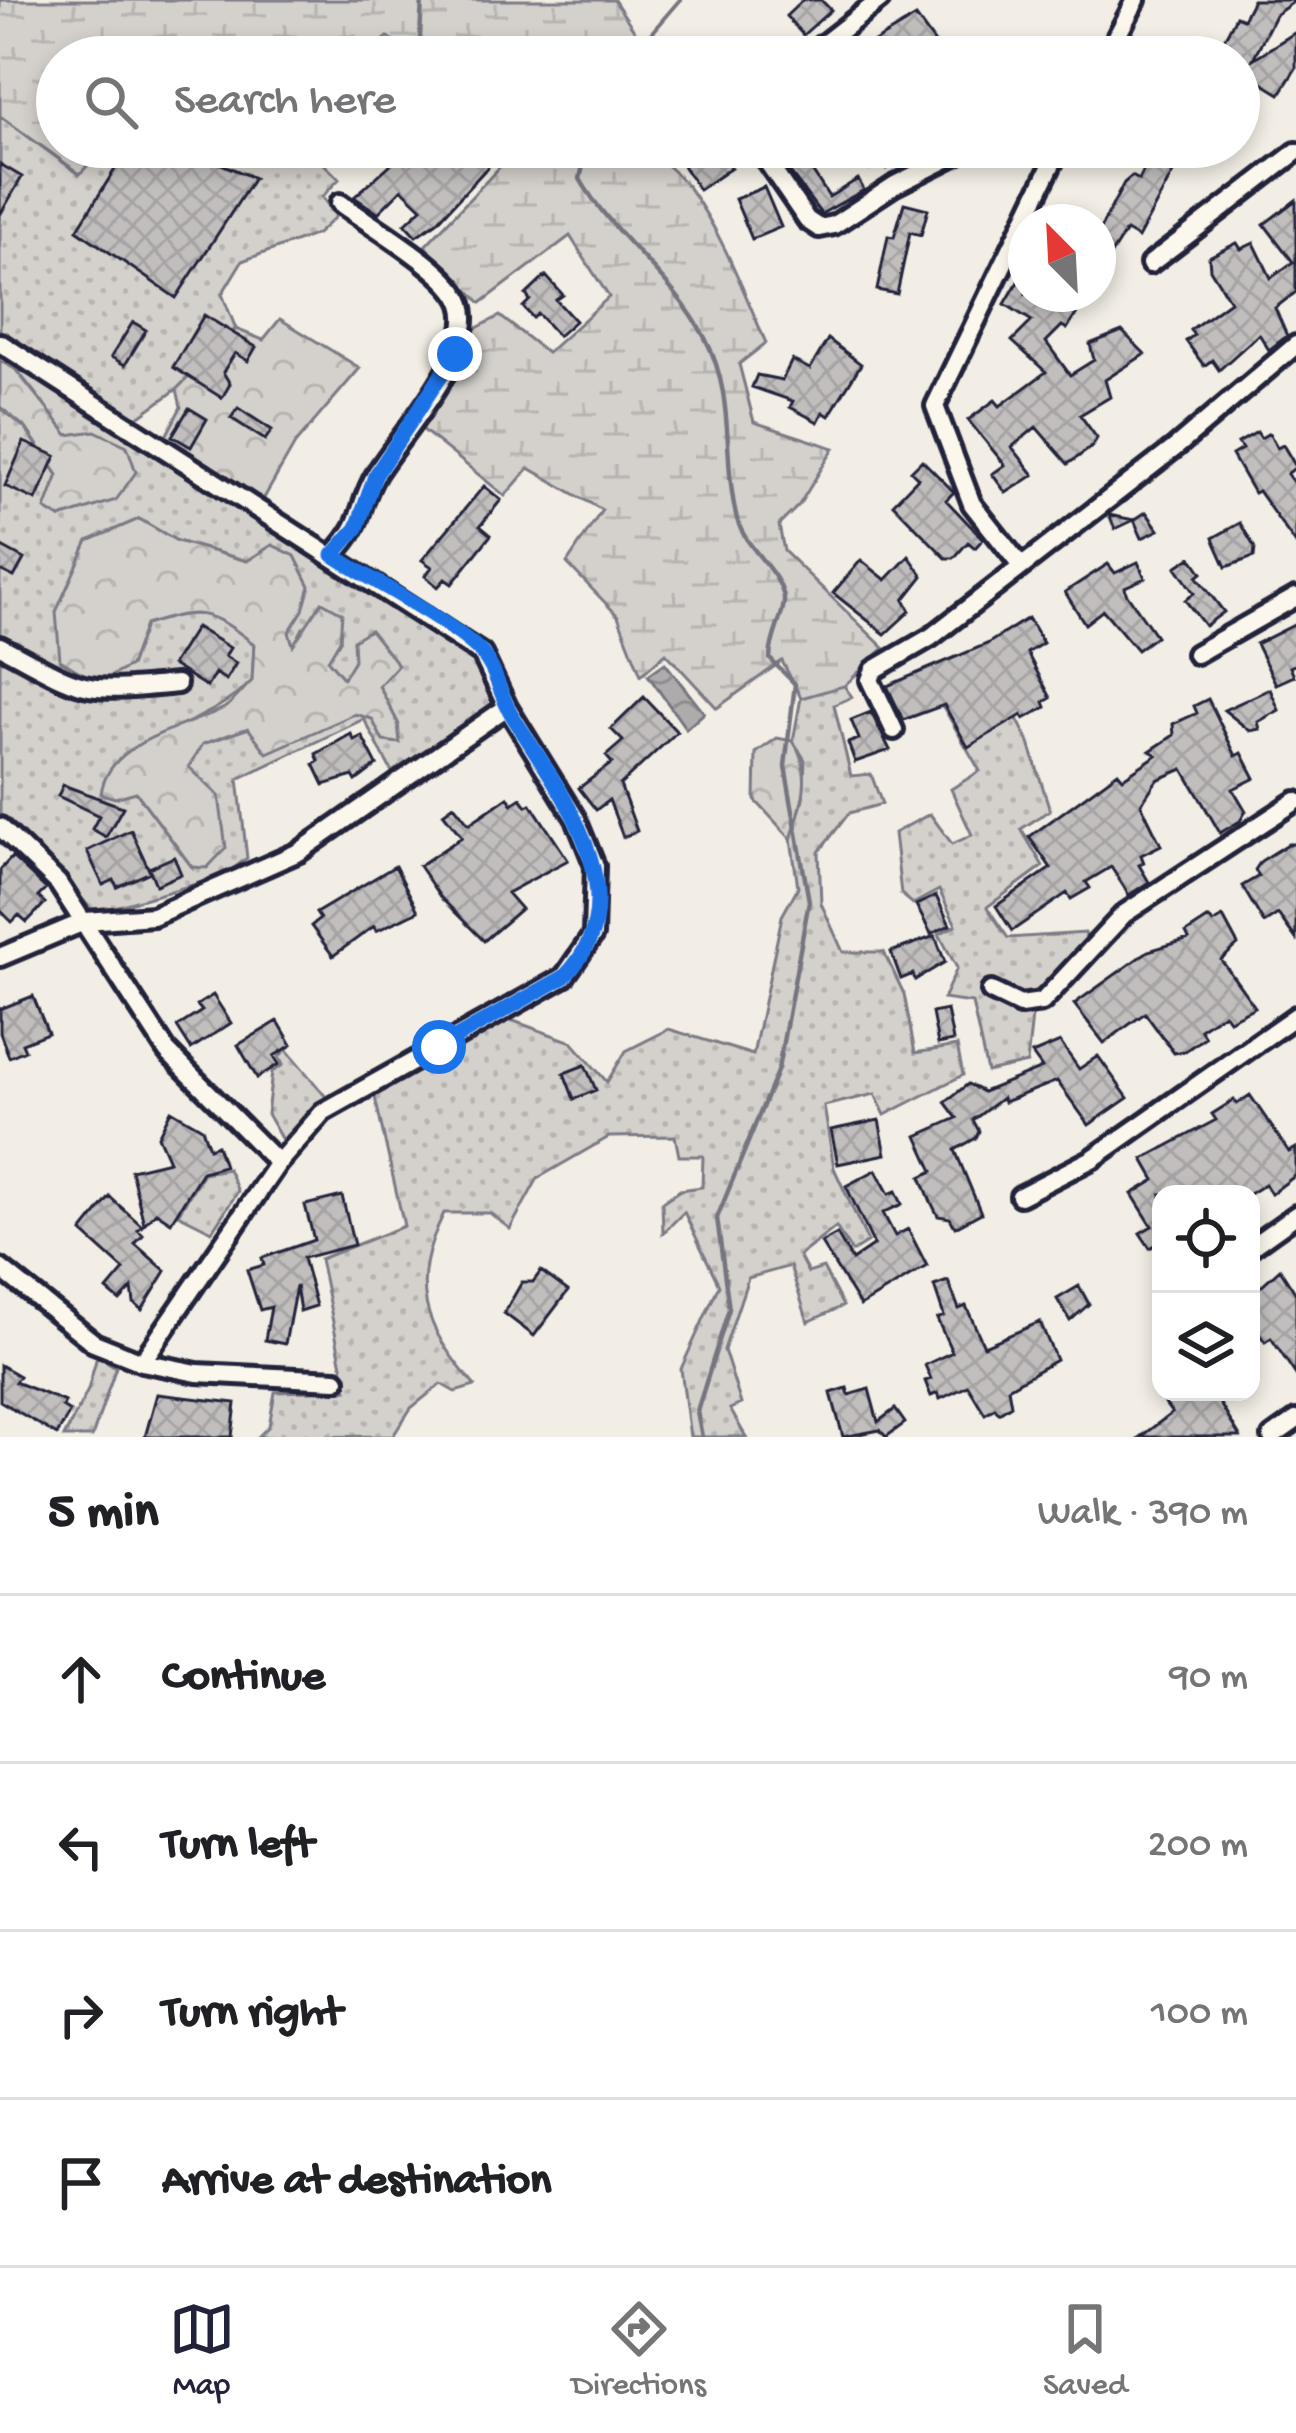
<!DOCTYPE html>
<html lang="en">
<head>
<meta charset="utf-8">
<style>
	:root { --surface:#fff; --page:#f2f2f2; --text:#202124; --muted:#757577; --line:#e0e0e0; --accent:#22223b }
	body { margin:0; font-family:"Gochi Hand",sans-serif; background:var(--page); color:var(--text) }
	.controls { position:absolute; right:36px; bottom:36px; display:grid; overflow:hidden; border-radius:24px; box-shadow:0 6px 18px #0003 }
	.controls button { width:108px; height:108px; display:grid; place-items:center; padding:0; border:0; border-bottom:3px solid var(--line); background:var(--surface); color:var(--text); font:60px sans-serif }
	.compass { position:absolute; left:1008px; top:204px; width:108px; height:108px; border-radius:50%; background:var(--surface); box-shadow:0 6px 18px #0003; rotate:336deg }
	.stop { position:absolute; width:36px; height:36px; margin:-27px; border:9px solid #1a73e8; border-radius:50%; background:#fff }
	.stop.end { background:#1a73e8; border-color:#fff; box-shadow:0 3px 12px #0008 }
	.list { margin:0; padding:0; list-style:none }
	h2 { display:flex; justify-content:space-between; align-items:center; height:156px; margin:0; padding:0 48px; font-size:51px }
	h2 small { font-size:39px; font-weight:400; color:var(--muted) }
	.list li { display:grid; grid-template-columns:78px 1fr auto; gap:36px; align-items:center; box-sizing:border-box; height:168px; padding:0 48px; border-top:3px solid var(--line) }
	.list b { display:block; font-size:45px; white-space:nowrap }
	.list em { font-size:39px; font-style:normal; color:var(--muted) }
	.icon { flex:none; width:66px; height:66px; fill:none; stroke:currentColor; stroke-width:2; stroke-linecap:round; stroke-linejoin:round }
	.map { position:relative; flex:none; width:1296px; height:1437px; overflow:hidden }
	.search { position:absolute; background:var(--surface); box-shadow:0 6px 18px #0003; left:36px; right:36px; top:36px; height:132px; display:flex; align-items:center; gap:30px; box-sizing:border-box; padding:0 42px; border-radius:66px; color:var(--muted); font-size:45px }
	.sheet { height:828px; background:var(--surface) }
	nav { display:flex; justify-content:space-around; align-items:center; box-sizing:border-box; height:168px; border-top:3px solid var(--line); background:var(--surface); font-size:33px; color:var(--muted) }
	nav a { display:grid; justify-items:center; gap:6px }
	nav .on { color:var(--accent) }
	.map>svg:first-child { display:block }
	.grass { fill:url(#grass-dots); stroke:#7b7a84; stroke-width:3; fill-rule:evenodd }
	.forest { fill:url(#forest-crowns); stroke:#7b7a84; stroke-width:3 }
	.wetland { fill:url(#wetland-marsh); stroke:#7b7a84; stroke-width:3 }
	.water { fill:url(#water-waves); stroke:#76747f; stroke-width:3 }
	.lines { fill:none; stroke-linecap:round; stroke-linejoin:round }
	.stream { stroke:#76747f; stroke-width:4.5 }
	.building { fill:url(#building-cross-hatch); stroke:#22223b; stroke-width:3 }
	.street-casing { stroke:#22223b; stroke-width:26 }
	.street { stroke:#fbf7ec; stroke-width:16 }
	.route { stroke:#1a73e8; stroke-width:15 }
</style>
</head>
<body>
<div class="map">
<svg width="1296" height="1437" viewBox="0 0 1296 1437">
	<defs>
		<pattern id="grass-dots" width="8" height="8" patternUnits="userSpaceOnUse" patternTransform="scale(3)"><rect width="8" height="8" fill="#d4d1cc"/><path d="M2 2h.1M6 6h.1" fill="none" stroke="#b6b3b0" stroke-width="1.8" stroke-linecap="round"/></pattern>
		<pattern id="forest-crowns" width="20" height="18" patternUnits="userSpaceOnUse" patternTransform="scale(3)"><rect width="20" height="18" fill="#d4d1cc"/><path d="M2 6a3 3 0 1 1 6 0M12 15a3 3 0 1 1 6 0" fill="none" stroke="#b6b3b0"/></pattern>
		<pattern id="wetland-marsh" width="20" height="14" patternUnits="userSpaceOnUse" patternTransform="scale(3)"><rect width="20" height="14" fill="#d4d1cc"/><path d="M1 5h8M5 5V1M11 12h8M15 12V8" fill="none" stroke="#b6b3b0"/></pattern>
		<pattern id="water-waves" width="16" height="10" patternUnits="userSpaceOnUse" patternTransform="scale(3)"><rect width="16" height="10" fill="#aeabad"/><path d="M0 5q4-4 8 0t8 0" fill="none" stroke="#8d8b8e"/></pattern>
		<pattern id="building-cross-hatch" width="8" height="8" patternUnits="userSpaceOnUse" patternTransform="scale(3)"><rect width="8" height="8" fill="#c2bebe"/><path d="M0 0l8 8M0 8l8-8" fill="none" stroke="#a6a3a4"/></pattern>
	</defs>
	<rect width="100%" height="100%" fill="#f2eee5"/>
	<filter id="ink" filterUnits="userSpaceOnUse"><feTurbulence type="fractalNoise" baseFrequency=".00833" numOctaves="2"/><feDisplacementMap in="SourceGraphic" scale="24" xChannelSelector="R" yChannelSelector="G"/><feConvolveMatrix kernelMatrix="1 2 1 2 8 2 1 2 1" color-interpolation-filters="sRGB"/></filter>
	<g filter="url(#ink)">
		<path class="grass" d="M0 116 79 174 104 147H307L339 179 322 197 336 216 317 234 242 261 222 294 236 329 177 389 130 423 0 339Z
			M0 352 464 649 486 672 497 696 493 707 392 772 364 719 238 779 247 858 224 876 94 913 47 856 0 823V407L25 428 58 475 46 509 60 518 95 432 68 435 16 369 0 361ZM139 519 177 541 247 561 273 545 303 610 289 632 293 647 303 628 340 640 327 660 344 679 354 660 379 686 398 723 355 713 267 752 249 728 202 744 188 767 192 867 136 792 132 751C173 726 218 715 252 681L254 644C209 608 198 608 145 625L130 666Z
			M997 680 1028 740 1050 810 1021 829 1043 866 987 907 1008 938 1085 933 1088 943 1034 997 1027 1063 987 1072 972 1003 943 999 957 968 939 934 956 925 939 890 913 904 901 894 894 833 930 814 952 844 972 835 951 789 980 771 942 705Z
			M842 683 852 697 834 705 851 776 871 774 882 804 849 813 819 852 821 903 843 952H884L904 994 915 1053 957 1046 963 1075 885 1115 875 1094 824 1106 834 1168 868 1242 852 1252 836 1227 799 1256 808 1273 823 1268 843 1306 808 1322 790 1266 748 1278 724 1350 741 1404 730 1409 746 1437H690L681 1369 719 1285 684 1212 663 1233 662 1202 680 1190 702 1187 703 1156H679L675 1136 609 1137 538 1178 510 1229 490 1213H444C408 1287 423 1326 475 1386L455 1392 441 1384 411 1408 393 1436 258 1437 269 1426 275 1392 347 1390 320 1259 404 1226 374 1093 508 1019 572 1042 607 1082 626 1051 669 1029 753 1055 782 916 798 887 791 839 803 800 805 760 793 741 801 698Z
			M286 1049 326 1097 282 1140 267 1114 272 1072 283 1065 279 1057Z
			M228 1169 238 1191 212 1231 178 1214 203 1173Z
			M97 1356 116 1367 92 1437H64L88 1390Z"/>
		<path class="forest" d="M280 319 360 368 295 444 260 505 164 440 181 407 177 389 236 329 263 340Z
			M0 361 15 369 68 435 95 431 127 446 136 472 116 500 60 518 45 509 58 475 26 428 0 407Z
			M139 519 177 541 247 561 272 545 295 556 310 586 303 610 289 632 293 645 322 602 342 613 340 640 328 660 343 678 354 660 353 640 370 630 398 665 379 686 398 723 400 743 383 741 372 719 355 714 267 753 248 728 203 744 189 767 219 796 226 848 207 868 192 867 136 792 115 798 101 794C107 740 186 728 224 708 234 702 243 689 252 681L254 644C209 608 198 608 145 625L130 666 98 683 60 660 56 612 88 541Z
			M777 738 793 741C814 772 802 805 791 839L755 800 756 753Z"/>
		<path class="wetland" d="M0 0H614L652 57H416L388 37 363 57H57V147H83L90 153 104 147 80 174 0 116Z
			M507 147H649C661 162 678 173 689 188 723 235 743 290 766 343L739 364 754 422 834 448 799 505 779 525 784 551 884 648 844 686 801 698 782 661 717 708 666 653 641 675 618 616 567 563 602 510 529 468 505 496 418 426 471 331 500 316 547 353 609 297 570 236 481 303 425 246 510 156Z"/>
		<path class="water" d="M665 663 704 713 686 729 648 675Z"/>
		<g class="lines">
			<path class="stream" d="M422 0 420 37 426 57
				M631 57 680 0
				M587 147 580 179C614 238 674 278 705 338 736 396 722 460 737 519 745 548 779 570 784 598 786 612 770 636 770 659L795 684 785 766 809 901 778 1069 717 1218 729 1309 697 1411 702 1437"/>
		</g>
		<path class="building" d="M803 0H821L831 10 803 35 786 16Z
			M1253 0H1296L1275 15 1253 59 1296 32V68L1280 94 1246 73 1239 86V57H1215L1236 16 1243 19Z
			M916 17 945 57H880L871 44Z
			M129 147H208L203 156 254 178 176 298 77 230Z
			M410 147H481L494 160 437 222 416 236 405 224 422 208 402 189 378 213 354 197Z
			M671 147H717L731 168 699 190Z
			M853 147H917L886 169 881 163 870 170Z
			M1155 147H1187L1138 238 1126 231 1098 275V233L1124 183 1132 176 1139 180Z
			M805 160 829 197 858 179 864 190 821 214 788 170Z
			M0 164 22 177 0 215Z
			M764 187 781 227 752 239 735 199Z
			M1296 200V292L1275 308 1287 336 1269 350 1259 334 1219 370 1212 360 1204 366 1186 341 1194 335 1190 330 1230 301 1210 269 1209 257 1237 243 1241 249 1254 243 1271 278 1293 262 1264 224Z
			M904 203 928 209 921 235 910 232 897 294 877 290 888 236 894 237Z
			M1026 268V294H1089L1067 329 1062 326 1046 342 1070 375 1094 360 1090 344 1122 331 1145 354 1105 380 1110 397 1080 415 1097 438 1092 447 1068 464 1036 427 1012 447 1034 475 1006 493 992 474 1005 465 968 420 995 400 1000 406 1046 372 1012 341 1032 321 1005 304Z
			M546 276 563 295 556 300 575 321 558 336 538 314 533 318 523 307 530 300 526 295Z
			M204 315 256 347 248 361 235 353 223 372 230 384 222 398 173 367Z
			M133 322 146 330 125 365 111 357Z
			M828 339 861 364 829 416 823 412 818 422 790 407 793 401 752 387 757 375 782 380 792 360 810 369Z
			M189 408 207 419 191 447 172 436Z
			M238 408 272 430 265 440 231 418Z
			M1257 432 1261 438 1269 433 1277 448 1283 445 1296 467 1287 474 1296 486V544L1258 491 1254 493 1232 455 1242 449 1238 443Z
			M24 442 56 456 36 500 5 486Z
			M922 460 954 492 946 500 983 539 975 548 968 542 954 558H946L893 504 918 478 911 471Z
			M484 486 501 500 480 526 491 535 452 584 445 579 438 587 425 576 432 567 422 560Z
			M1146 512 1159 530 1142 538 1134 520 1115 529 1109 515 1134 520Z
			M1240 523 1255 548 1254 557 1226 567 1213 538Z
			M0 546 24 559 14 577 0 570Z
			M909 556 923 576 904 600 910 611 885 634 833 593 861 560 886 580Z
			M1191 557 1202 573 1197 577 1224 612 1205 626 1185 600 1194 593 1176 567Z
			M1138 562 1145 578 1125 587 1126 593 1156 636 1137 650 1103 610 1085 624 1065 592 1108 564 1115 573Z
			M1028 618 1043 643 1027 653 1051 698 1044 702 1046 707 1024 719 1022 715 968 747 944 705 903 720 887 686 987 644Z
			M1296 624V664L1290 667 1294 676 1276 684 1256 644Z
			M196 627 230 648 225 656 236 663 226 680 215 673 207 687 172 665Z
			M1270 689 1279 710 1258 722 1260 729 1250 731 1224 710Z
			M644 697 677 732 620 785 637 831 623 837 609 800 596 810 579 788 612 763 606 756 623 741 611 729Z
			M1208 699 1236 756 1242 753 1255 778 1233 789 1246 811 1240 821 1220 833 1183 769 1157 780 1141 804 1161 845 1141 855 1144 863 1139 865 1149 882 1129 895 1111 867 1086 882 1090 888 1071 899 1067 893 1012 931 996 906 1051 868 1029 837 1118 772 1123 778 1157 755 1150 751 1174 735 1173 724 1197 713 1194 706Z
			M871 712 890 750 855 762 848 743 859 739 851 720Z
			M351 734 354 740 362 736 377 765 356 781 353 776 324 785 314 764 319 761 316 754Z
			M63 785 123 807 106 837 92 829 99 816 58 796Z
			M508 797 512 804 521 798 527 806 531 804 568 860 507 893 521 909 484 941 441 898 419 866 462 837 443 813 454 805 469 824Z
			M131 830 150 872 117 887 114 880 103 885 87 851Z
			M1288 844H1296V939L1278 914 1264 923 1242 886 1259 876 1255 870 1261 861Z
			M12 857 46 889 38 897 45 903 27 922 19 915 12 922 0 910V870Z
			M174 857 181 874 156 885 149 868Z
			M395 866 418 911 376 931 374 926 333 956 311 926 320 919 316 913Z
			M936 896 950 925 931 934 916 905Z
			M1223 917 1238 945 1221 960 1255 1007 1229 1020 1224 1013 1200 1029 1205 1037 1185 1051 1174 1053 1145 1013 1104 1043 1074 1004 1148 951 1189 939 1186 933 1209 918 1213 923Z
			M935 936 945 962 915 980 913 974 901 979 891 952Z
			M213 995 231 1023 191 1049 177 1027 202 1011 197 1005Z
			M33 996 48 1033 22 1043 25 1050 9 1057 0 1033V1009Z
			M947 1010 953 1041 938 1044 932 1013Z
			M278 1021 292 1045 274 1056 279 1064 257 1078 238 1045Z
			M1060 1042 1079 1069 1098 1056 1128 1098 1089 1125 1057 1081 1004 1102 1002 1098 973 1120 979 1131 976 1138 955 1150 981 1213 955 1227 950 1218 938 1216 931 1202 921 1177 933 1171 917 1136 957 1118 945 1102 968 1084 983 1092 1042 1068 1032 1054Z
			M585 1065 596 1090 574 1099 564 1073Z
			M1250 1095 1289 1152 1296 1148V1175L1271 1194 1265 1184 1249 1194H1161V1242L1150 1248 1140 1233 1152 1226 1132 1194 1155 1180 1143 1159 1216 1120 1212 1114 1234 1100 1237 1104Z
			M171 1110 202 1128 209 1148 217 1145 224 1166 202 1172 171 1222 156 1212 144 1224 131 1170 169 1161 158 1136Z
			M879 1120 886 1154 838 1164 831 1130Z
			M876 1170 889 1194 896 1191 902 1204 883 1213 895 1236 908 1229 927 1266 860 1306 821 1243 837 1234 852 1260 874 1245 846 1186Z
			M342 1196 354 1245 303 1258 316 1306 300 1311 296 1286 285 1344 265 1340 271 1307 260 1310 247 1270 264 1265 262 1258 314 1240 305 1205Z
			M110 1197 142 1226 138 1230 143 1235 135 1244 166 1271 142 1310 134 1303 132 1288 120 1301 107 1290 124 1270 82 1232Z
			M1280 1269 1296 1294V1375L1271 1338 1265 1342 1251 1322V1295Z
			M541 1271 568 1291 534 1336 504 1313 522 1282H533Z
			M948 1281 959 1309 966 1306 984 1346 1040 1322 1056 1360 1008 1388 1011 1405 999 1413 995 1408 985 1414 968 1386 940 1399 938 1393 931 1396 925 1381 931 1379 925 1365 952 1352 937 1319 944 1316 934 1286Z
			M1079 1286 1089 1304 1070 1321 1057 1299Z
			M0 1365 19 1376 15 1382 65 1402 62 1407 70 1412 57 1435 0 1401Z
			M847 1388 849 1395 869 1389 878 1422 895 1409 905 1423 886 1437 880 1430 843 1437 831 1393Z
			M1156 1392H1213L1240 1437H1140L1172 1413Z
			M157 1394 236 1403 232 1437H145Z"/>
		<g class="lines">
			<g class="street-casing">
				<path id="street" d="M807 57 880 0
					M1106 57 1136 0
					M757 147 807 220 819 228 834 225 895 185 971 147
					M1150 264 1296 152
					M0 343 482 654 507 707 576 819 595 866 593 935 564 977 323 1112 278 1163 142 1362 94 1343 0 1268
					M333 555C367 519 356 508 376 474 400 435 478 351 462 304 450 271 370 225 340 203
					M1021 566 972 504 935 406 1060 147
					M0 646C86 691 76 694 177 684
					M1196 654 1296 597
					M894 730 870 680 874 670 931 637 1176 447 1296 345
					M0 827 58 883 167 1051 278 1163
					M0 957 86 921 153 916 299 852 507 707
					M991 991 1020 1005 1042 1002 1124 914 1296 801
					M1020 1196 1092 1159 1296 1016
					M1251 1247 1296 1215
					M142 1362 197 1373 336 1380
					M1272 1437 1296 1420"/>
			</g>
			<use href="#street" class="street"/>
		</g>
	</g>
	<g class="lines" filter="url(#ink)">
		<path class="route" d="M439 1047 564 977C645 897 558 789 512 715 499 694 497 669 479 650 445 618 374 582 333 555L357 528 375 476 455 354"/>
	</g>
</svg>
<div class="controls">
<button><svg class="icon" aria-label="locate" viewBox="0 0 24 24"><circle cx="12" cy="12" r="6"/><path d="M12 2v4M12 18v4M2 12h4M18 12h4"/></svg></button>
<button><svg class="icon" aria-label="layers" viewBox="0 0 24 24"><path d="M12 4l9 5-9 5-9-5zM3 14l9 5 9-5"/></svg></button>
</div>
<svg class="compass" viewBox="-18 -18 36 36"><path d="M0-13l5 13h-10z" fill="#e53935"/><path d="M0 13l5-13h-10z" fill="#757577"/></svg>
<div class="stop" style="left:439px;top:1047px"></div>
<div class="stop end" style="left:455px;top:354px"></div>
<div class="search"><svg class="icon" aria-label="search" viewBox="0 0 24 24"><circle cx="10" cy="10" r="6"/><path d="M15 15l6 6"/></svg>Search here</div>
</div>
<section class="sheet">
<h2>5 min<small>Walk · 390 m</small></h2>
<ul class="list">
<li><svg class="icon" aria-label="ahead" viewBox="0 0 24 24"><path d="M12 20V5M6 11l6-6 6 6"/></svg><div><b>Continue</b></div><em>90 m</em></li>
<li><svg class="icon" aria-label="left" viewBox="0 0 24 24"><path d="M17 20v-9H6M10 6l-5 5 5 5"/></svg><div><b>Turn left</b></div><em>200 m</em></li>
<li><svg class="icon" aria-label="right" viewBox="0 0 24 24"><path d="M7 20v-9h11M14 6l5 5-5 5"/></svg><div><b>Turn right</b></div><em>100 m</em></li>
<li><svg class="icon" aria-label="arrive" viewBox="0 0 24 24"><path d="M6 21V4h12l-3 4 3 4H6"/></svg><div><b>Arrive at destination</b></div></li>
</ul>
</section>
<nav>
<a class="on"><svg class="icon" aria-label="map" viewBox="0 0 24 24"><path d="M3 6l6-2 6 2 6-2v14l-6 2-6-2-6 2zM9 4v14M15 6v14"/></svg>Map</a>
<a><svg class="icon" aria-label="directions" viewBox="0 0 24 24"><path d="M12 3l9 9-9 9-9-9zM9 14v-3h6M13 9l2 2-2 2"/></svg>Directions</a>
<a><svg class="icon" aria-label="saved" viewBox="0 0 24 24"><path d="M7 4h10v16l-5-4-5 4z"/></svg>Saved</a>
</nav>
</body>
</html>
